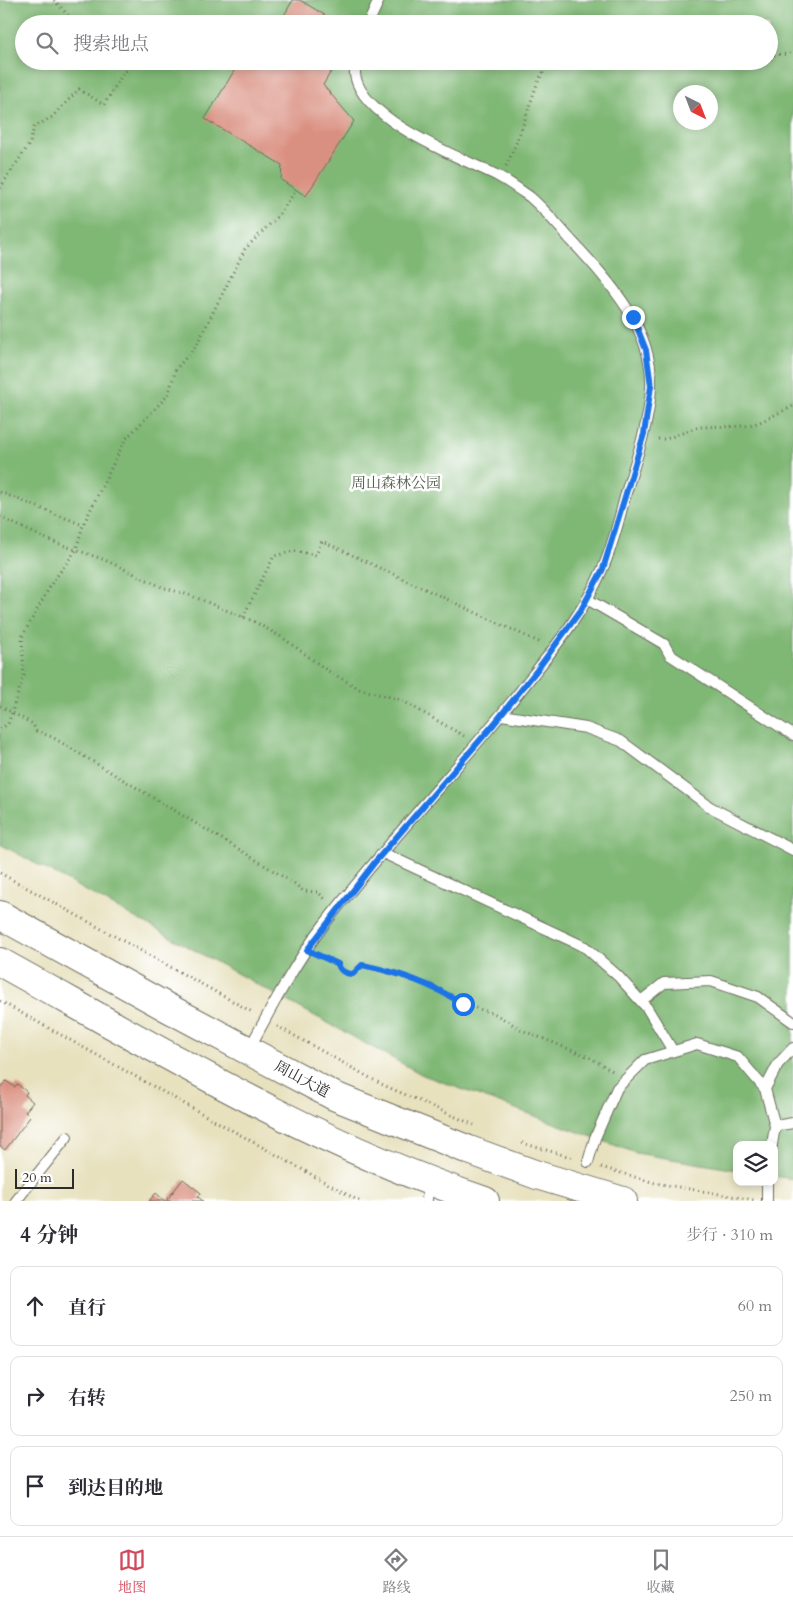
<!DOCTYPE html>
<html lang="zh">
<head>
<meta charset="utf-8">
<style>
	:root { --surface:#fff; --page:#f2f2f3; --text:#2b2b33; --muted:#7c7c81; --line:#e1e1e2; --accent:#d1495b }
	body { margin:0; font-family:Cardo,"Noto Serif SC",serif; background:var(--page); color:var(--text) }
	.controls { position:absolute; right:15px; bottom:15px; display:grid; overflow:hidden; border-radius:10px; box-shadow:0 2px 8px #0003 }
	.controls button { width:45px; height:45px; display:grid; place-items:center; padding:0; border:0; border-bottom:1px solid var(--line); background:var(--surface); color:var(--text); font:25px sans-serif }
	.compass { position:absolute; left:673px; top:85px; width:45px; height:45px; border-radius:50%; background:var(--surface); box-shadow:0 2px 8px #0003; rotate:138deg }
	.scale { position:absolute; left:15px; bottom:12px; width:59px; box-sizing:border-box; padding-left:5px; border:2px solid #2b2b2b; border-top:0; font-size:14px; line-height:18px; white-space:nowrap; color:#2b2b2b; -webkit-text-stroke:4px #fff; paint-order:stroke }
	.stop { position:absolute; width:15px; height:15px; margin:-11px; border:4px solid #1a73e8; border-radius:50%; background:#fff }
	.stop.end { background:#1a73e8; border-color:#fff; box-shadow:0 1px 5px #0008 }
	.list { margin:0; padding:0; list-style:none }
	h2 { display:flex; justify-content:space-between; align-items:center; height:65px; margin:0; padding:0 20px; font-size:21px }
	h2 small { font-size:16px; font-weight:400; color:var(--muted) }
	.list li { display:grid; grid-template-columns:32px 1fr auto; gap:15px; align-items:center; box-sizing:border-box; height:80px; margin:0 10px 10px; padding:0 10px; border:1px solid var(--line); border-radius:10px }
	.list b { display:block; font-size:19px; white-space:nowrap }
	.list em { font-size:16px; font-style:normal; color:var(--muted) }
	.icon { flex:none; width:28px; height:28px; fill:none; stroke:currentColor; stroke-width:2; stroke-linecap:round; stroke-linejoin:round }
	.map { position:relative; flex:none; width:793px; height:1201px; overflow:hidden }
	.search { position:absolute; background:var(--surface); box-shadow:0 2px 8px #0003; left:15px; right:15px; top:15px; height:55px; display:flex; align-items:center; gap:12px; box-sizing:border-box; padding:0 18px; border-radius:28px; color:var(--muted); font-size:19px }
	.sheet { height:335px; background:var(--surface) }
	nav { display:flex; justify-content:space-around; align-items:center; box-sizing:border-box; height:70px; border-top:1px solid var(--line); background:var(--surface); font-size:14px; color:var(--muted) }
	nav a { display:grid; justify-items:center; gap:2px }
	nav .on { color:var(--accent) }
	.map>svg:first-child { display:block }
	.forest { fill:#7fb774; stroke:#557150; fill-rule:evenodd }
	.building { fill:#da9081 }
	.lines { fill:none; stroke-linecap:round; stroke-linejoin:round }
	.lane-casing { stroke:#6d6b5e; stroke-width:12 }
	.primary-casing { stroke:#6d6b5e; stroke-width:30 }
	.path { stroke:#6d6b5e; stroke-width:3; stroke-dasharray:1 4; stroke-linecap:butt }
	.lane { stroke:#fff; stroke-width:10 }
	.primary { stroke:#fff; stroke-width:28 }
	.route { stroke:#1a73e8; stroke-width:6 }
	.labels { text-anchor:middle; stroke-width:5; stroke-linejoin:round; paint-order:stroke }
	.park-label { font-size:15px; fill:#4e5e47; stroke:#fff }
	.street-label { font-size:15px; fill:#2b2b2b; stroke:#fff }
</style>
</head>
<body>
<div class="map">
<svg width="793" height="1201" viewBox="0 0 793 1201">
	<rect width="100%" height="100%" fill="#fff"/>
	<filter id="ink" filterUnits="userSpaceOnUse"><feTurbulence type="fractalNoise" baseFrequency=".02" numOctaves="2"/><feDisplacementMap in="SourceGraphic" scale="10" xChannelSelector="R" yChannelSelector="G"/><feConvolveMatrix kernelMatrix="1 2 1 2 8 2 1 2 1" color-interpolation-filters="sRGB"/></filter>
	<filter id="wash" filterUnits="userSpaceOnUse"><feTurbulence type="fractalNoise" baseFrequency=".0096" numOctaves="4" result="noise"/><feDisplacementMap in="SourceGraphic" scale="20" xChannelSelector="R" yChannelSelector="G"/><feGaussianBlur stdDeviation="1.12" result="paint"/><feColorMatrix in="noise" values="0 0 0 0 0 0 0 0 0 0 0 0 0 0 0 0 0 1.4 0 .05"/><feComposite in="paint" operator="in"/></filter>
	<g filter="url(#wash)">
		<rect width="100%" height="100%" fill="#e7e1be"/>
		<path class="forest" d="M0 0H793V1179L774 1176V1145H737V1170L636 1153 423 1075 0 844ZM24 24H769V61H24ZM680 92H710V122H680Z"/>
		<g id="blocks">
			<path class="building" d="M293 0H300L336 22 279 24Z
				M240 61H321L333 68 323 85 354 121 306 196 281 180 282 165 205 119Z
				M6 1081 15 1087 17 1084 27 1092 25 1095 33 1102 25 1112 30 1117 5 1150 0 1146V1088Z
				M183 1179 201 1193 198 1197 203 1201H166Z
				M156 1193 165 1201H149Z"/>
		</g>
	</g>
	<g filter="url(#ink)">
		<use href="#blocks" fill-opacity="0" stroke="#6d6b5e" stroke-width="1"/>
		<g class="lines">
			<g class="lane-casing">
				<path id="lane" d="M368 24 379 0
					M587 599 664 644 670 655 793 735
					M501 715 586 728 621 741 710 807 793 850
					M383 853 585 947 618 976 647 1008 673 1051
					M641 1001 664 983 711 981 758 997 793 1022
					M249 1049C272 1007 294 964 323 926 386 844 457 770 521 690 551 652 583 614 602 570 614 544 620 514 628 486 638 454 649 422 651 388 654 328 607 279 569 238 557 224 544 209 530 197 520 190 509 182 498 176 463 158 341 114 356 61
					M775 1126 793 1123
					M772 1145 775 1126 765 1089 778 1064 793 1048
					M588 1162 595 1138 617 1088 645 1060 697 1044 738 1057 765 1089
					M16 1201 67 1137
					M427 1201 428 1182
					M767 1201V1182"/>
			</g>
			<g class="primary-casing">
				<path id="primary" d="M0 915 170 1009 334 1096 469 1150 537 1175 623 1201
					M0 962C157 1049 314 1144 485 1201"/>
			</g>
			<path class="path" d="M54 0 76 24
				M769 55 793 54
				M506 166C515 147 524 124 530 104 536 88 539 72 554 61
				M0 188 30 143 34 127 52 117 79 89 104 105 122 75 135 61
				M658 439H666L698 427 744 426 758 423 793 406
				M0 492 83 525
				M0 517 51 541 105 560 162 587 192 596 255 622 283 638 328 671 360 689 401 700 464 736
				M243 617 274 556 295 551 316 555 322 541 541 643
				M0 706 33 724 36 731 52 737 240 850 295 884 303 891 318 892 326 900
				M0 729 8 724 24 675 22 637 52 583 76 550 83 525 125 440 168 395 176 369 196 346 245 249 279 215 296 190
				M0 873 254 1013
				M319 956 338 964C340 971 345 974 353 974L362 965 438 988 463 1004 495 1014 524 1031 589 1057 614 1072
				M0 1001 359 1201
				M277 1026 381 1084 474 1125
				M522 1143 574 1158
				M601 1167 655 1183 754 1200"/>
			<use href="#lane" class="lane"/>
			<use href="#primary" class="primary"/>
		</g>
	</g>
	<g class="lines" filter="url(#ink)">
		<path class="route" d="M463 1004C433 985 398 972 362 965L353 974C345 974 340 971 338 964L307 950 375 862 494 724 537 670 581 610 603 569 644 434 651 386 646 350 633 317"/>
	</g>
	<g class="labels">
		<g class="park-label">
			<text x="396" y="488">周山森林公园</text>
		</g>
		<g class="street-label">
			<text transform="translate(302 1079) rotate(28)" y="5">周山大道</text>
		</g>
	</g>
</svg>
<div class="controls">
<button><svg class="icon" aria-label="layers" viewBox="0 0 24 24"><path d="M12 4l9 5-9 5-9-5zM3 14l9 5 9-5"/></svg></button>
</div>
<svg class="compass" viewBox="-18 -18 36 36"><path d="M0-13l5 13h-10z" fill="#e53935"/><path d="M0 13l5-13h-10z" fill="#7c7c81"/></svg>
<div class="scale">20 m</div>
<div class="stop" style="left:463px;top:1004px"></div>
<div class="stop end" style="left:633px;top:317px"></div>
<div class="search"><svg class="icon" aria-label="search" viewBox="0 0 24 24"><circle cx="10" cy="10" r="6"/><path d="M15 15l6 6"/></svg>搜索地点</div>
</div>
<section class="sheet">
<h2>4 分钟<small>步行 · 310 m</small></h2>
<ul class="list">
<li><svg class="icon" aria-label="ahead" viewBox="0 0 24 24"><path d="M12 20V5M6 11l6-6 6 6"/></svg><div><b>直行</b></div><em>60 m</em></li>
<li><svg class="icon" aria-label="right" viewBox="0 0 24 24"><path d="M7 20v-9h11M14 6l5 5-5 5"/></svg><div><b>右转</b></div><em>250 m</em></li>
<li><svg class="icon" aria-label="arrive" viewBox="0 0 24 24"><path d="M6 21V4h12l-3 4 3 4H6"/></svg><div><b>到达目的地</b></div></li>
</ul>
</section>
<nav>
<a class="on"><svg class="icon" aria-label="map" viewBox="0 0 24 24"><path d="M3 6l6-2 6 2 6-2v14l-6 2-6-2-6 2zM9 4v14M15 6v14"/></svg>地图</a>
<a><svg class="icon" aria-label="directions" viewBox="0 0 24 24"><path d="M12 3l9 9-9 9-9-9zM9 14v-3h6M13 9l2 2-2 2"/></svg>路线</a>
<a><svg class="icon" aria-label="saved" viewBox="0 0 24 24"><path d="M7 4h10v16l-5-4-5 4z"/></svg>收藏</a>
</nav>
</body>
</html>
